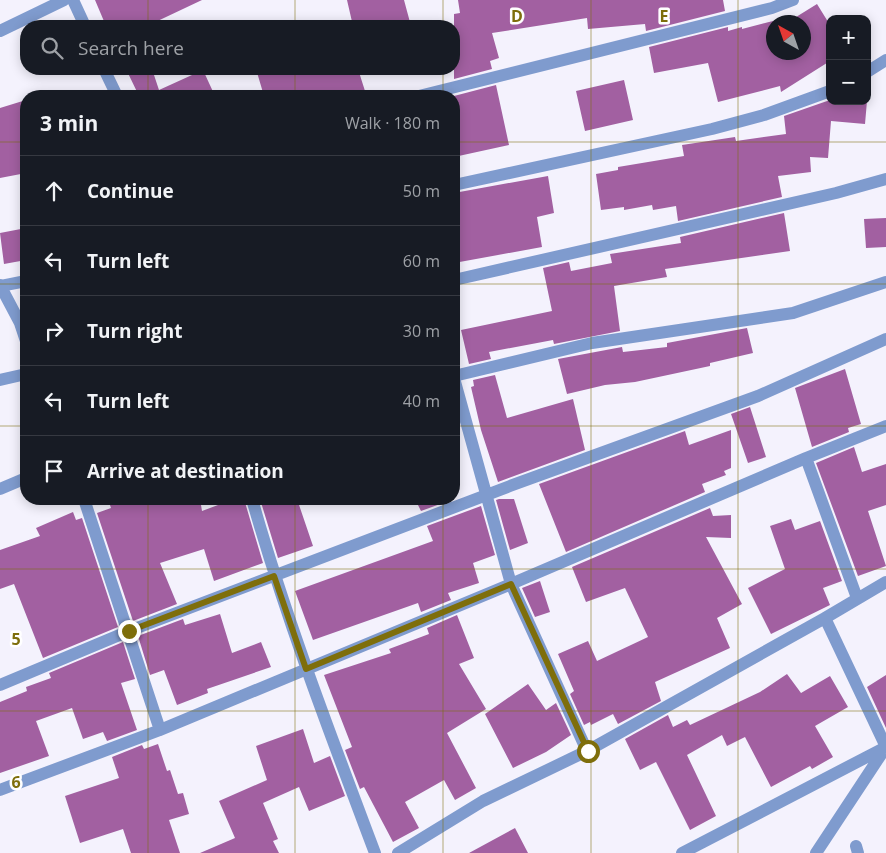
<!DOCTYPE html>
<html lang="en">
<head>
<meta charset="utf-8">
<style>
	:root { --surface:#171b24; --page:#242831; --text:#f1f3f6; --muted:#9ea1a6; --line:#363941 }
	body { margin:0; font-family:"Open Sans",sans-serif; background:var(--page); color:var(--text) }
	.controls { position:absolute; right:15px; top:15px; display:grid; overflow:hidden; border-radius:10px; box-shadow:0 2px 12px #0003 }
	.controls button { width:45px; height:45px; display:grid; place-items:center; padding:0; border:0; border-bottom:1px solid var(--line); background:var(--surface); color:var(--text); font:25px sans-serif }
	.compass { position:absolute; left:766px; top:15px; width:45px; height:45px; border-radius:50%; background:var(--surface); box-shadow:0 2px 12px #0003; rotate:320deg }
	.stop { position:absolute; width:15px; height:15px; margin:-11px; border:4px solid #7e6e0b; border-radius:50%; background:#fff }
	.stop.end { background:#7e6e0b; border-color:#fff; box-shadow:0 1px 5px #0008 }
	.list { margin:0; padding:0; list-style:none }
	h2 { display:flex; justify-content:space-between; align-items:center; height:65px; margin:0; padding:0 20px; font-size:21px }
	h2 small { font-size:16px; font-weight:400; color:var(--muted) }
	.list li { display:grid; grid-template-columns:32px 1fr auto; gap:15px; align-items:center; box-sizing:border-box; height:70px; padding:0 20px; border-top:1px solid var(--line) }
	.list b { display:block; font-size:19px; white-space:nowrap }
	.list em { font-size:16px; font-style:normal; color:var(--muted) }
	.icon { flex:none; width:28px; height:28px; fill:none; stroke:currentColor; stroke-width:2; stroke-linecap:round; stroke-linejoin:round }
	.map { position:relative; flex:none; width:886px; height:853px; overflow:hidden }
	.search { position:absolute; background:var(--surface); box-shadow:0 2px 12px #0003; left:20px; top:20px; width:440px; height:55px; display:flex; align-items:center; gap:12px; box-sizing:border-box; padding:0 18px; border-radius:20px; color:var(--muted); font-size:19px }
	.panel { position:absolute; background:var(--surface); box-shadow:0 2px 12px #0003; left:20px; top:90px; width:440px; height:415px; border-radius:20px }
	.map>svg:first-child { display:block }
	.building { fill:#a260a1 }
	.lines { fill:none; stroke-linecap:round; stroke-linejoin:round }
	.minor { stroke:#7f9bce; stroke-width:12 }
	.route { stroke:#7e6e0b; stroke-width:6 }
	.grid { fill:none; stroke:#7e6e0b; stroke-width:1; stroke-opacity:0.55 }
	.grid-label { font-size:16px; text-anchor:middle; font-weight:bold; fill:#7e6e0b; stroke:#fff; stroke-width:5; stroke-linejoin:round; paint-order:stroke }
</style>
</head>
<body>
<div class="map">
<svg width="886" height="853" viewBox="0 0 886 853">
	<rect width="100%" height="100%" fill="#f4f2fd"/>
	<path class="building" d="M95 0H202L147 26H106Z
		M347 0H404L411 26H353Z
		M458 0H723L725 11 646 31 645 24 588 29 587 18 492 33 499 58 490 61 492 69 454 79V14L460 13Z
		M817 4 830 25V61L781 92 780 86 718 102 708 63 654 73 649 47 728 27V31L742 27V29L773 21 774 52H804V22H788Z
		M126 69H152L159 90 203 70 215 96H139Z
		M256 69H358L365 91 349 96H264Z
		M624 80 633 120 585 131 576 91Z
		M496 85 509 145 454 157V96Z
		M26 100V173L0 178V108Z
		M830 100 867 101 865 124 831 121 828 158 810 157 811 172 778 176 782 197 678 221 676 206 653 210 652 205 624 210V207L601 210 596 174 618 170V167L684 156 682 145 735 137 736 141 786 134 784 116Z
		M548 176 554 213 537 217 542 247 454 263V193Z
		M784 213 790 251 665 269 667 277 614 286 620 331 554 344 553 340 489 352 491 359 469 364 461 330 552 311 543 268 569 262 571 271 612 263 610 254 681 243 680 237Z
		M886 218V247L866 248 864 219Z
		M26 228V260L4 264 0 233Z
		M747 328 753 353 710 363V366L635 382 605 385 567 394 558 359 622 347 623 352 667 347V343Z
		M845 369 861 424 848 428 849 432 812 447 795 388Z
		M495 375 507 418 573 399 585 450 498 482 481 430 471 387 474 386 473 380Z
		M750 407 766 457 748 463 731 414Z
		M731 430V468L724 471 726 475 702 484 705 492 566 552 539 484 685 431 689 445Z
		M854 447 862 472 886 464V505L868 511 886 566 858 576 816 463Z
		M108 499H200L202 511 234 499H244L263 563 214 581 204 549 160 563 177 604 133 621 97 513 111 508Z
		M260 499H297L313 546 278 558Z
		M415 499H454L421 511Z
		M499 499H514L528 543 510 550 496 500Z
		M481 506 495 555 473 563 479 583 448 593 451 600 421 612 418 603 313 640 295 591 433 541 427 526Z
		M710 508 713 516 731 515V538L706 537 742 604 717 618 730 648 655 682 661 701 618 724 613 714 591 725 590 722 584 725 570 694 574 691 558 654 588 641 597 661 648 637 625 588 586 602 572 567Z
		M73 512 76 520 82 518 118 627 43 658 14 584 0 589V550L40 536 36 528Z
		M791 519 795 530 820 521 842 581 823 588 830 605 771 634 748 588 785 569 770 526Z
		M540 581 550 612 535 617 522 588Z
		M220 614 232 653 261 642 271 667 207 689 208 693 177 705 164 670 150 675 138 636 183 619 185 625Z
		M457 615 474 658 459 664 486 709 447 733 476 788 455 800 444 780 405 802 419 828 393 842 364 787 360 789 345 750 352 747 324 675 391 653 389 649 429 634 427 628Z
		M123 642 135 679 121 683 137 730 107 741 103 732 83 739 72 708 36 721 49 756 0 773V702L27 691 26 687 51 678 49 673Z
		M787 674 801 693 830 676 848 707 815 726 833 757 812 769 810 766 771 787 745 737 727 746 722 735 687 755 716 816 690 830 656 762 640 770 625 739 668 715 673 727 687 720 690 725 760 692Z
		M886 675V728L867 687Z
		M528 684 546 710 556 703 571 735 546 752 513 768 485 714Z
		M303 729 314 763 330 756 345 796 309 811 299 787 263 803 278 839 273 841 279 853H200L235 838 219 801 267 780 256 746Z
		M158 744 167 771 170 770 178 794 183 793 189 814 169 820 180 853H131L123 829 80 843 65 796 119 778 112 757 142 745 144 749Z
		M515 828 528 853H469Z"/>
	<g class="lines">
		<path class="minor" d="M73 0 85 26
			M0 31 64 0
			M104 69 117 96
			M867 72 886 60
			M419 96 772 8 793 0
			M454 185 712 129 764 115 830 91
			M454 280 836 193 886 179
			M0 285 20 323 26 341
			M0 286 26 281
			M454 376 592 343 793 313 886 282
			M454 378 511 584 806 458
			M0 380 26 374
			M0 489 26 478
			M84 499 160 730 511 584 587 751 825 618 886 747
			M252 499C286 619 331 736 375 853
			M857 598 806 458 886 426
			M825 618 886 582
			M0 685 129 631 510 486 758 396 886 339
			M0 790 160 730
			M856 846 858 853
			M398 853 483 801 587 751
			M682 853 886 747
			M816 853 886 747"/>
	</g>
	<g class="lines">
		<path class="route" d="M129 631 274 576 306 669 511 584 588 751"/>
	</g>
	<path class="grid" d="M148 0V26M295 0V26M443 0V26M591 0V853M738 0V853M148 69V96M295 69V96M443 69V96M0 142H26M454 142H886M0 284H26M454 284H886M0 426H26M454 426H886M148 499V853M295 499V853M443 499V853M0 569H886M0 711H886"/>
	<g class="grid-label">
		<text x="517" y="22">D</text>
		<text x="664" y="22">E</text>
		<text x="16" y="645">5</text>
		<text x="16" y="788">6</text>
	</g>
</svg>
<div class="controls">
<button>+</button>
<button>−</button>
</div>
<svg class="compass" viewBox="-18 -18 36 36"><path d="M0-13l5 13h-10z" fill="#e53935"/><path d="M0 13l5-13h-10z" fill="#9ea1a6"/></svg>
<div class="stop" style="left:588px;top:751px"></div>
<div class="stop end" style="left:129px;top:631px"></div>
<div class="search"><svg class="icon" aria-label="search" viewBox="0 0 24 24"><circle cx="10" cy="10" r="6"/><path d="M15 15l6 6"/></svg>Search here</div>
<section class="panel">
<h2>3 min<small>Walk · 180 m</small></h2>
<ul class="list">
<li><svg class="icon" aria-label="ahead" viewBox="0 0 24 24"><path d="M12 20V5M6 11l6-6 6 6"/></svg><div><b>Continue</b></div><em>50 m</em></li>
<li><svg class="icon" aria-label="left" viewBox="0 0 24 24"><path d="M17 20v-9H6M10 6l-5 5 5 5"/></svg><div><b>Turn left</b></div><em>60 m</em></li>
<li><svg class="icon" aria-label="right" viewBox="0 0 24 24"><path d="M7 20v-9h11M14 6l5 5-5 5"/></svg><div><b>Turn right</b></div><em>30 m</em></li>
<li><svg class="icon" aria-label="left" viewBox="0 0 24 24"><path d="M17 20v-9H6M10 6l-5 5 5 5"/></svg><div><b>Turn left</b></div><em>40 m</em></li>
<li><svg class="icon" aria-label="arrive" viewBox="0 0 24 24"><path d="M6 21V4h12l-3 4 3 4H6"/></svg><div><b>Arrive at destination</b></div></li>
</ul>
</section>
</div>
</body>
</html>
